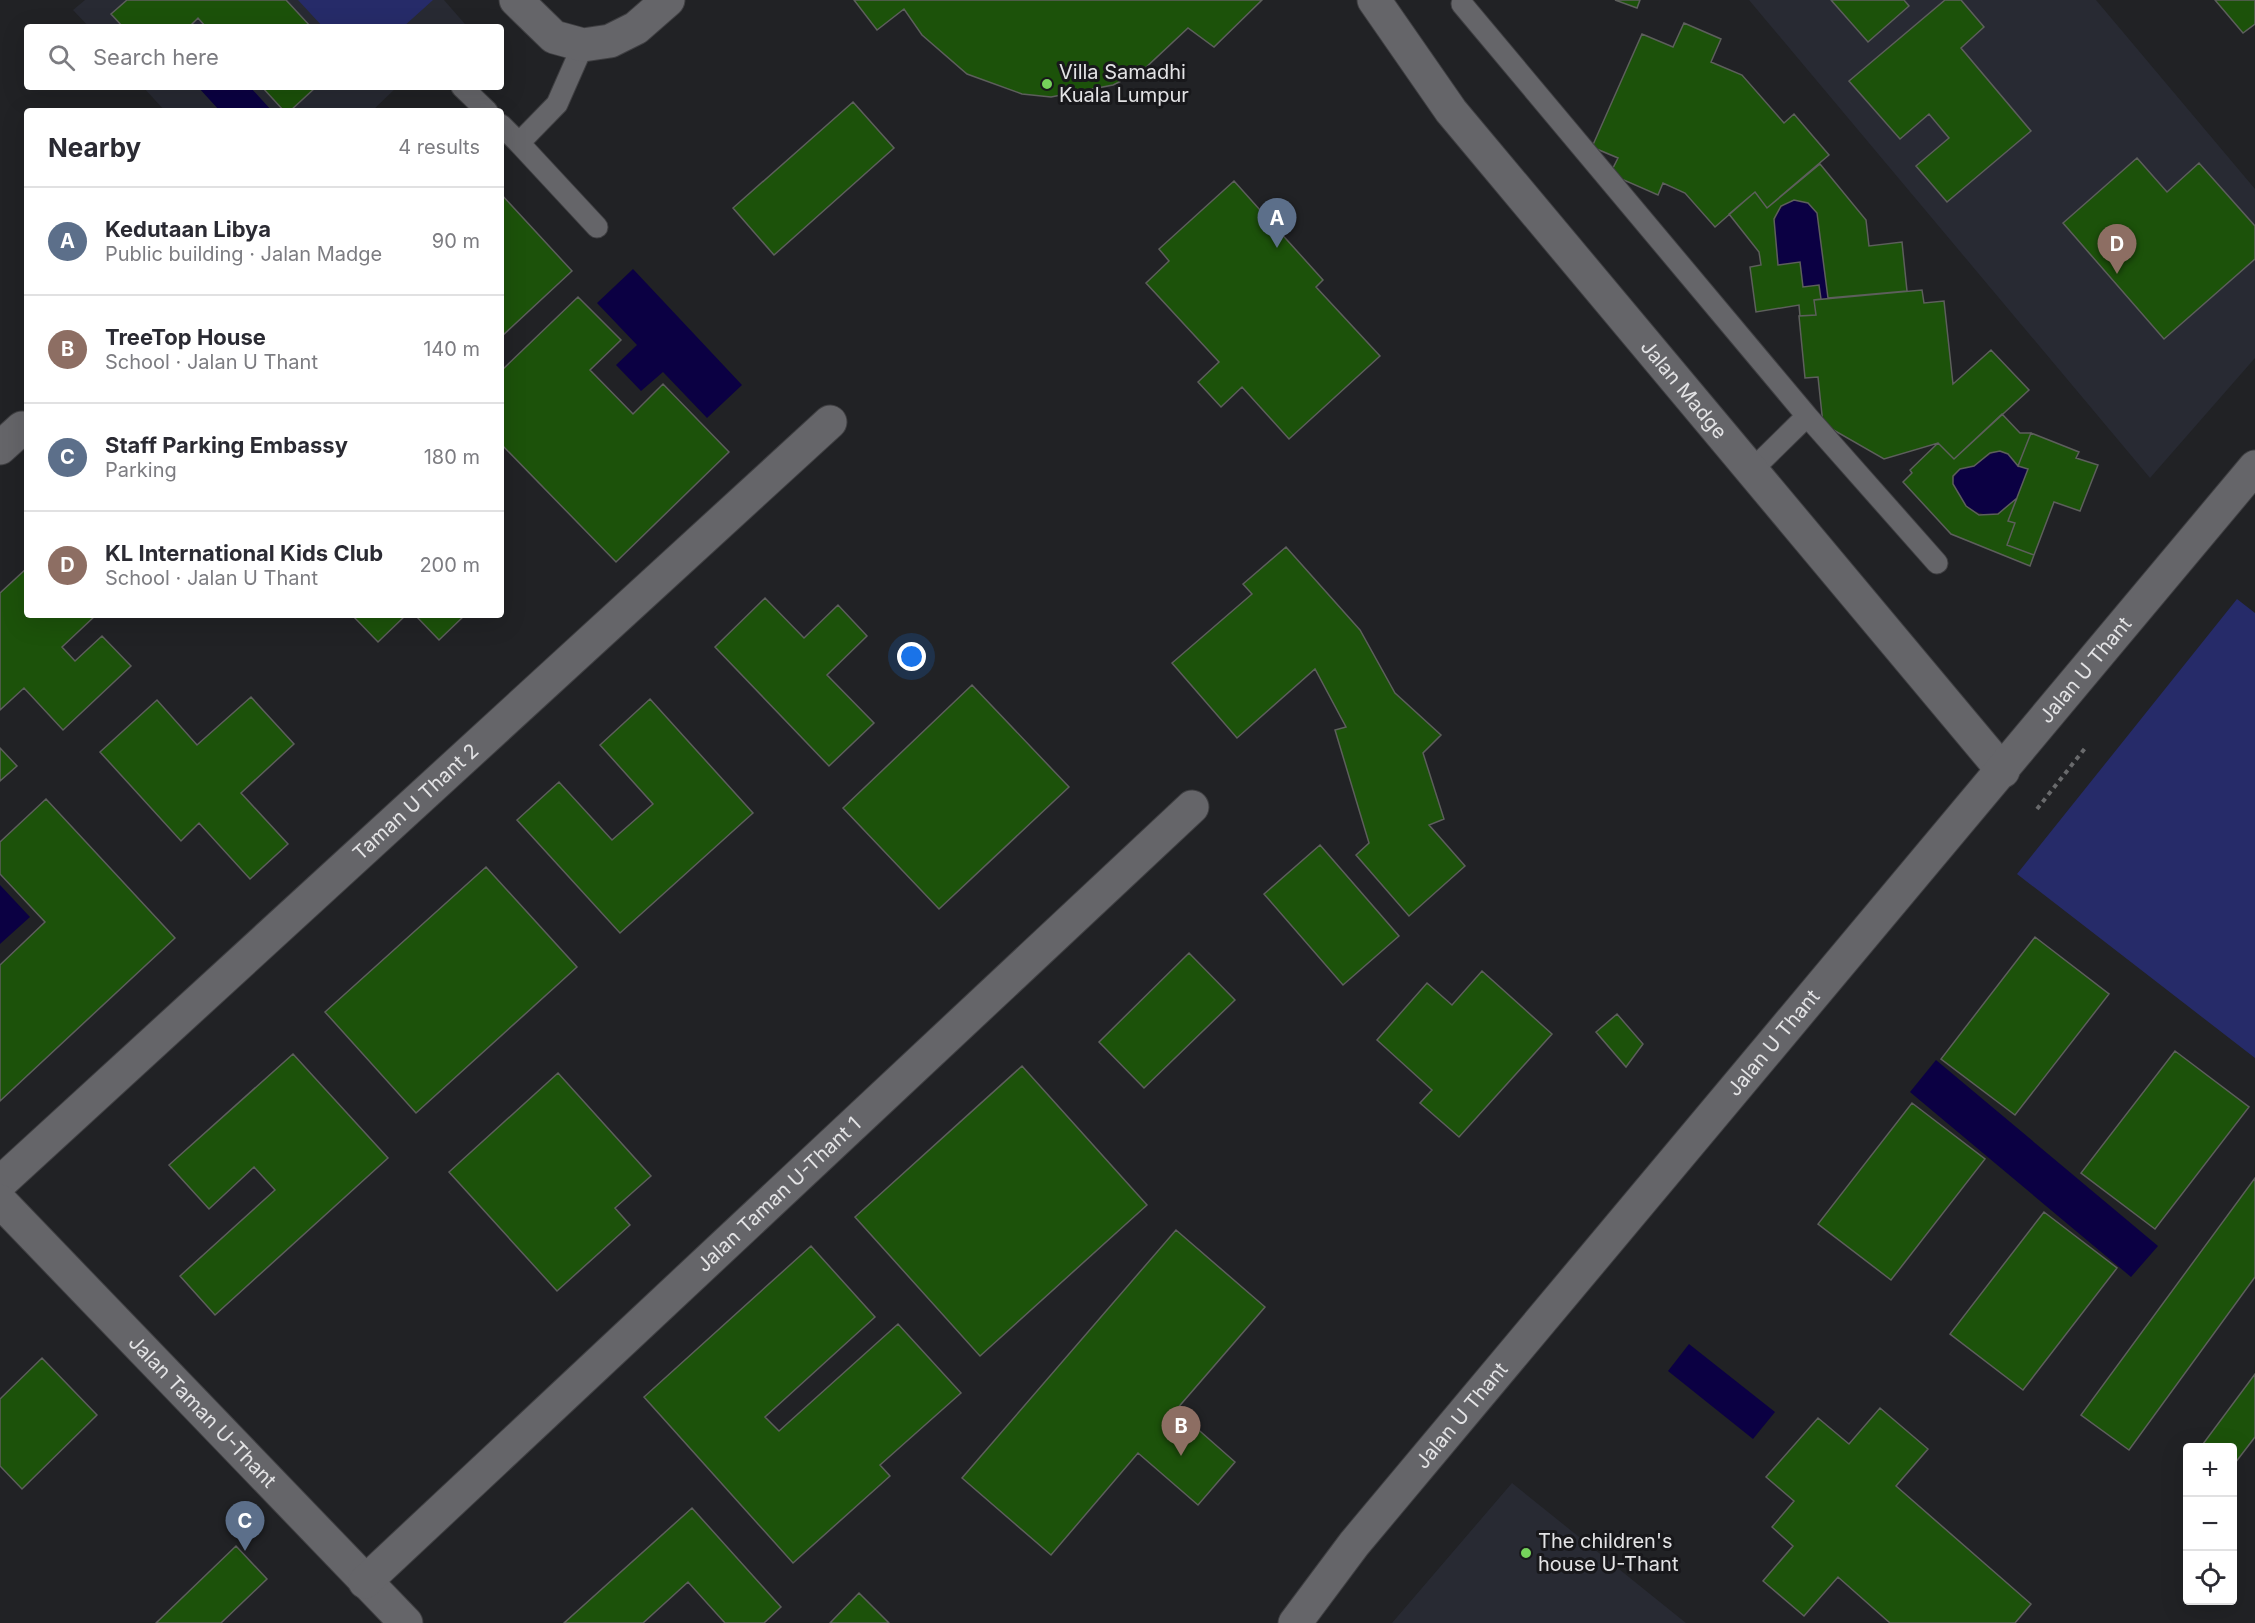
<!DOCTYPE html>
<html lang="en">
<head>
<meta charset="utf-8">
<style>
	:root { --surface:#fff; --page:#f7f7f7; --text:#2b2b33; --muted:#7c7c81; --line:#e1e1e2; --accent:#0f766e }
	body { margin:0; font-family:Inter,sans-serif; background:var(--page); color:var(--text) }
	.controls { position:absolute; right:18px; bottom:18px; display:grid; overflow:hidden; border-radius:6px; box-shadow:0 6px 24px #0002 }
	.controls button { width:54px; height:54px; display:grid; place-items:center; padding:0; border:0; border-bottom:2px solid var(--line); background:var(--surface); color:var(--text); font:30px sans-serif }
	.you { position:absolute; left:912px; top:657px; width:21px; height:21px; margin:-15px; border:4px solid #fff; border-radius:50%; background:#1a73e8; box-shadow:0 0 0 9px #1a73e833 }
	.badge { display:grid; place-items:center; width:39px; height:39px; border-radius:50%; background:var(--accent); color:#fff; font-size:20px; font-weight:700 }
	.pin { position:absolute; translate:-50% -50px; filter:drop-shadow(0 2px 3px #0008) }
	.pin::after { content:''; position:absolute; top:32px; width:21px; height:18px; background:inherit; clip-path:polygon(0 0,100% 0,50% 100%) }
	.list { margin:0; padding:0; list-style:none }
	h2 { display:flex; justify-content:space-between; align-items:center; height:78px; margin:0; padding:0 24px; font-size:26px }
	h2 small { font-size:20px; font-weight:400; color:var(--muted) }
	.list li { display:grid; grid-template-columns:39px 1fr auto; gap:18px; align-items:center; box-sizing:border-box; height:108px; padding:0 24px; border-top:2px solid var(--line) }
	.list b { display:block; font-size:22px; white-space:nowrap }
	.list p { margin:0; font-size:20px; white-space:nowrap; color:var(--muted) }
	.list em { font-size:20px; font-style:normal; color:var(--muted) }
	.icon { flex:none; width:33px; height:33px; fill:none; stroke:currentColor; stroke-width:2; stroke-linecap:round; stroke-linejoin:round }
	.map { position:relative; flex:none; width:2255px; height:1623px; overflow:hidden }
	.search { position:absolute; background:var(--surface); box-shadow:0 6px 24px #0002; left:24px; top:24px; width:480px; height:66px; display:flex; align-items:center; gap:15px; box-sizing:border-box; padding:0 21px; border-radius:6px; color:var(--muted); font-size:22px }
	.panel { position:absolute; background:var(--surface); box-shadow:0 6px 24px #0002; left:24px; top:108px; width:480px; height:510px; border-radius:6px }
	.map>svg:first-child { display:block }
	.built { fill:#282a33 }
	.green { fill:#262b69 }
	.water { fill:#0b0043 }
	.building { fill:#1c520a; stroke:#5d5f5c; stroke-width:1.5 }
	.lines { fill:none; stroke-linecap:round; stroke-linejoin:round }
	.service-casing { stroke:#3f3f42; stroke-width:23 }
	.minor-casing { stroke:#3f3f42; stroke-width:35 }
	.tertiary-casing { stroke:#3f3f42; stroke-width:35 }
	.path { stroke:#696a6c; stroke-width:4; stroke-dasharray:4.5 4.5; stroke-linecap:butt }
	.service { stroke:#656569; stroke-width:21 }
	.minor { stroke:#656569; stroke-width:33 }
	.tertiary { stroke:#656569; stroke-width:33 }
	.poi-dot { fill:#75d25b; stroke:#18181b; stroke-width:2 }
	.labels { text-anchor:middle; stroke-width:6; stroke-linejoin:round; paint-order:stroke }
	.poi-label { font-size:20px; fill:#e3e3e5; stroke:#18181b; text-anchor:start }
	.street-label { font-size:20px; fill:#e3e3e5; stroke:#18181b }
</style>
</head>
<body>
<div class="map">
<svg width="2255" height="1623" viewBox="0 0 2255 1623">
	<rect width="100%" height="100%" fill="#212225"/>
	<path class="built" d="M85 0H444L465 24 462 27H89L73 10Z
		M1749 0H2096L2255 189V358L2150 478Z
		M143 87H397L372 111H165Z
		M1512 1483 1686 1623H1392Z"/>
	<path class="green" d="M298 0H433L403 27H323Z
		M2237 599 2255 613V1058L2017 874Z"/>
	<path class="water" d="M198 87H250L272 111H220Z
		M1794 200 1808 203 1817 213 1828 298 1821 299 1819 285 1803 287 1799 262 1778 265C1776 241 1765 210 1794 200Z
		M633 269 742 385 707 418 663 372 641 391 616 365 637 345 597 303Z
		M1995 451 2008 454 2028 469C2024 478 2021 492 2015 500 1992 528 1960 512 1952 480L1960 469 1974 466Z
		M0 885 30 917 0 944Z
		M1936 1060 2158 1246 2131 1277 1910 1092Z
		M1689 1344 1775 1412 1753 1439 1668 1371Z"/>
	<path class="building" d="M127 0H286L311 27H206L198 18 189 27H123L111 14Z
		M854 0H1262L1214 47 1188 28 1142 71 1113 85 1051 97 1022 94 967 74 922 35 904 9 877 30Z
		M1615 0H1640L1637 8Z
		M1831 0H1904L1909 6 1868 42Z
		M1945 0H1961L1984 27 1961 48 2031 131 1947 202 1916 166 1949 138 1929 114 1900 139 1849 81Z
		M2215 0H2255V24L2243 33Z
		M1684 23 1721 39 1711 62 1742 75 1784 123 1794 114 1829 155 1767 208 1755 192 1715 227 1685 193 1663 183 1658 195 1610 174 1618 158 1592 147 1642 34 1673 47Z
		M262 87H316L290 111H284Z
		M853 102 894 148 774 255 733 208Z
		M2137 158 2167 192 2199 163 2255 226V259L2164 339 2063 223Z
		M1820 164 1866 220 1869 246 1902 242 1907 291 1828 298 1817 213 1808 203 1794 200 1781 206 1774 219 1778 265 1800 262 1803 287 1819 285 1821 299 1814 300 1816 315 1800 316 1799 305 1756 312 1750 267 1761 265 1759 252 1729 214 1755 192 1767 208Z
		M1234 181 1323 280 1316 287 1380 356 1289 439 1242 387 1221 407 1198 382 1219 362 1146 283 1169 261 1159 249Z
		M501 194 572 271 501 337Z
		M1922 290 1924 303 1944 301 1953 384 1991 350 2029 390 1954 459 1938 443 1884 459 1823 424 1818 377 1805 378 1799 316 1816 315 1814 300Z
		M578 297 621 340 590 370 633 414 663 384 729 452 616 562 501 444V371Z
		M2002 414 2020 433H2031L2018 466 2008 454 2000 451 1990 453 1974 466 1960 469 1953 476V484L1966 506 1979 515 1998 514 2017 498 2008 521 2015 523 2007 545 2034 555 2030 566 1951 534 1903 482 1912 473 1910 470 1938 443 1954 459Z
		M2031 433 2079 452 2076 458 2098 465 2080 511 2054 502 2034 555 2007 545 2015 523 2008 521 2028 469 2018 466Z
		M1286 547 1360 630 1395 693 1441 735 1423 753 1444 819 1429 825 1465 866 1409 916 1356 855 1369 843 1335 730 1346 727 1315 669 1237 738 1172 663 1252 594 1243 584Z
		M27 568V615H96L62 647 75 661 102 636 131 666 63 730 24 688 0 710V593Z
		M765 598 804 638 838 605 867 636 827 675 874 723 829 766 715 647Z
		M352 615H406L378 642Z
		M415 615H465L439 640Z
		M972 685 1069 787 939 909 843 808Z
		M251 697 294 744 241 793 288 844 250 879 199 823 181 841 100 752 157 700 197 745Z
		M650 699 753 813 620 933 517 820 559 782 612 840 653 804 600 745Z
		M0 748 17 766 0 781Z
		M46 799 175 938 0 1101V965L45 922 0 874V842Z
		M1320 845 1399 936 1343 985 1264 894Z
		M486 867 577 967 416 1113 325 1012Z
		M2035 937 2109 994 2015 1115 1941 1059Z
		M1189 953 1235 1000 1144 1088 1099 1042Z
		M1482 971 1552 1034 1459 1137 1420 1103 1432 1090 1377 1040 1427 983 1452 1005Z
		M1617 1014 1643 1044 1626 1067 1596 1032Z
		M2175 1051 2249 1107 2155 1229 2081 1173Z
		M293 1054 388 1158 215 1315 180 1276 275 1190 254 1167 209 1209 169 1165Z
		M1022 1066 1147 1205 980 1356 855 1217Z
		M558 1073 651 1176 615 1208 630 1225 557 1291 449 1172Z
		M1912 1103 1985 1159 1891 1280 1818 1224Z
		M2255 1178V1277L2129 1450 2081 1415Z
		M2044 1212 2117 1268 2023 1390 1950 1334Z
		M1176 1230 1265 1307 1176 1410 1235 1462 1198 1505 1138 1453 1051 1555 962 1478Z
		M811 1246 875 1317 765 1417 779 1431 898 1324 961 1393 880 1465 890 1476 793 1563 644 1397Z
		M42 1358 97 1415 22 1489 0 1466V1399Z
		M2255 1374V1437L2232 1467V1448H2200Z
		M1880 1408 1928 1449 1896 1486 2031 1604 2015 1623H1890L1838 1577 1804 1616 1763 1581 1793 1546 1772 1527 1794 1501 1766 1477 1818 1418 1849 1444Z
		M692 1508 781 1607 764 1623H725L688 1582 643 1623H564Z
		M236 1546 267 1579 221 1623H156Z
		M859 1593 889 1623H830Z"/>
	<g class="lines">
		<g class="service-casing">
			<path id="service" d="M1462 4 1807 416 1937 563
				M462 87 487 111
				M501 125 519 143 557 104 583 45
				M519 143 597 227
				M1750 472 1807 416"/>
		</g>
		<g class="minor-casing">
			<g id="minor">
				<path d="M516 0 554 37 583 45 610 41 636 28 668 0"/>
				<path id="s1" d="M1374 0 1451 111 2003 771"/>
				<path d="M0 448 22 428"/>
				<path id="s2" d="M0 1183 830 422"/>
				<path id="s3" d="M0 1201 406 1623"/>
				<path id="s4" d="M365 1582 1192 807"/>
			</g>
		</g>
		<g class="tertiary-casing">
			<g id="tertiary">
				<path id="s5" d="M1295 1623 1354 1544 2255 467"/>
			</g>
		</g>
		<path class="path" d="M2037 809 2086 747"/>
		<use href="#service" class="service"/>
		<use href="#minor" class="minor"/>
		<use href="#tertiary" class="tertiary"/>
	</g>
	<g class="poi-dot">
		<circle cx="1047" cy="84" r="6"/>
		<circle cx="1526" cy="1553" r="6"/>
	</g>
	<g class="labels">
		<g class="poi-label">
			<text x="1059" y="79">Villa Samadhi<tspan x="1059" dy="23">Kuala Lumpur</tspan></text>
			<text x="1538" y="1548">The children's<tspan x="1538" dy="23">house U-Thant</tspan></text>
		</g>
		<g class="street-label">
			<text dy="7" stroke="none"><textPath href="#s1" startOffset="498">Jalan Madge</textPath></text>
			<text dy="7" stroke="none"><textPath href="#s5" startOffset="1238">Jalan U Thant</textPath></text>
			<text dy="7" stroke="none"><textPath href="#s2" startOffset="564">Taman U Thant 2</textPath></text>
			<text dy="7" stroke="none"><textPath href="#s5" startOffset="752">Jalan U Thant</textPath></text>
			<text dy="7" stroke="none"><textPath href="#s4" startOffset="567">Jalan Taman U-Thant 1</textPath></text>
			<text dy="7" stroke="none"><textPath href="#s3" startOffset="292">Jalan Taman U-Thant</textPath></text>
			<text dy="7" stroke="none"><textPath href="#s5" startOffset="266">Jalan U Thant</textPath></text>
		</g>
	</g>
</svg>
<div class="controls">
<button>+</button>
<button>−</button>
<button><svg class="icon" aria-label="locate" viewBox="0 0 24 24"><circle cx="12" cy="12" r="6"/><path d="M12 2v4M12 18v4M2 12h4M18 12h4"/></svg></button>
</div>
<div class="you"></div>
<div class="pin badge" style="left:1277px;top:248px;background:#5c6f8a">A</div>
<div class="pin badge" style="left:1181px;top:1456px;background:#8d6e63">B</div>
<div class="pin badge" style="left:245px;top:1551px;background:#5c6f8a">C</div>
<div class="pin badge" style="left:2117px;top:274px;background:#8d6e63">D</div>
<div class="search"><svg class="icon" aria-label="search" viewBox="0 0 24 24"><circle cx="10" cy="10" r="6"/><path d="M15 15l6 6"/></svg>Search here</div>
<section class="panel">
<h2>Nearby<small>4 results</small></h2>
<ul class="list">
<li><span class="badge" style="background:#5c6f8a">A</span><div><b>Kedutaan Libya</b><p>Public building · Jalan Madge</p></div><em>90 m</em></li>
<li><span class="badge" style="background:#8d6e63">B</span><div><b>TreeTop House</b><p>School · Jalan U Thant</p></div><em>140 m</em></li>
<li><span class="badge" style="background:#5c6f8a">C</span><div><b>Staff Parking Embassy</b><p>Parking</p></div><em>180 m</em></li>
<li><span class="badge" style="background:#8d6e63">D</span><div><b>KL International Kids Club</b><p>School · Jalan U Thant</p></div><em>200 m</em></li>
</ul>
</section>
</div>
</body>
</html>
